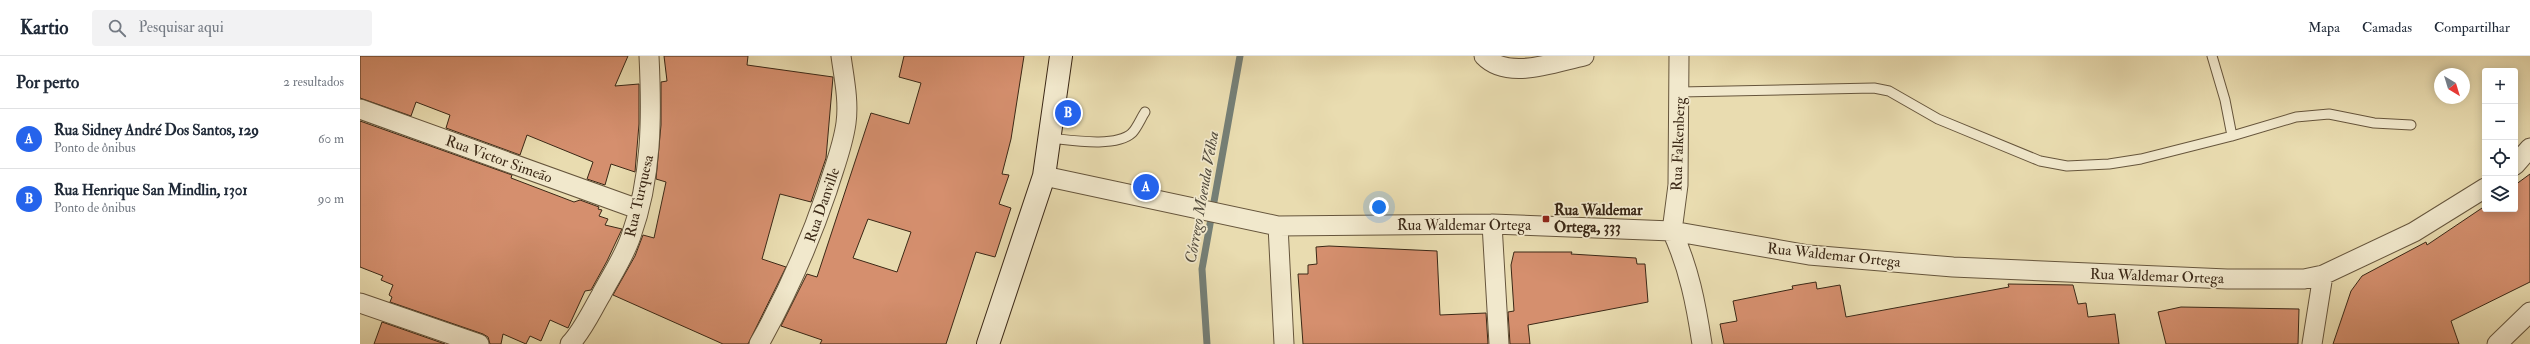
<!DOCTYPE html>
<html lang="pt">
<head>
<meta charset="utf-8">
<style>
	:root { --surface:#fff; --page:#f2f2f3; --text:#1f2937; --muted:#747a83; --line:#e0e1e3; --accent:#2563eb }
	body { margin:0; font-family:"IM FELL Double Pica",serif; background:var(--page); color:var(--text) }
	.controls { position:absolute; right:12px; top:12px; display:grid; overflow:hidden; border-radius:4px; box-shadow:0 2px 10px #0003 }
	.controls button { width:36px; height:36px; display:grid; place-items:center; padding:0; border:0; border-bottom:1px solid var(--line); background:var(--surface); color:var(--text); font:20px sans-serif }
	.compass { position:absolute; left:2074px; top:12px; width:36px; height:36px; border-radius:50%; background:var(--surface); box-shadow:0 2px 10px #0003; rotate:142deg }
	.you { position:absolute; left:1019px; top:151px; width:14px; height:14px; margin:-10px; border:3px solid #fff; border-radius:50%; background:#1a73e8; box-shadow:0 0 0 6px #1a73e833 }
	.badge { display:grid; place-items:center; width:26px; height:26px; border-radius:50%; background:var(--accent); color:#fff; font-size:13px; font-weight:700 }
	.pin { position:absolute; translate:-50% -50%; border:2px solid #fff; box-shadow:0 1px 4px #0006 }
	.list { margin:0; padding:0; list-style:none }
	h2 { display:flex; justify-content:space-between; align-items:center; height:52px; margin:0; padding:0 16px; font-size:17px }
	h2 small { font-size:13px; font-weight:400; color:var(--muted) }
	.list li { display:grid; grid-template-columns:26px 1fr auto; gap:12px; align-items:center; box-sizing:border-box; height:60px; padding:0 16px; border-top:1px solid var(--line) }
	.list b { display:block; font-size:15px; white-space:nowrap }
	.list p { margin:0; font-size:13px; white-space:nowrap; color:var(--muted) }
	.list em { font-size:13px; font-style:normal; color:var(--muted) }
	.icon { flex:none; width:22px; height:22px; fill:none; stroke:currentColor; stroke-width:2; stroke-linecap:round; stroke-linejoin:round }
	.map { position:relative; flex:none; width:2170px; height:288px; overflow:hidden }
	header { display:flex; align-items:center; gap:24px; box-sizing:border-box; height:56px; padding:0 20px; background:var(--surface); border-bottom:1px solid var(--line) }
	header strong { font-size:19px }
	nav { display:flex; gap:22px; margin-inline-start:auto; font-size:14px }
	.search { width:280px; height:36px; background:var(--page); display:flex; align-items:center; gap:10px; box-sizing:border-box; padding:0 14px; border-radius:4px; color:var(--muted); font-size:15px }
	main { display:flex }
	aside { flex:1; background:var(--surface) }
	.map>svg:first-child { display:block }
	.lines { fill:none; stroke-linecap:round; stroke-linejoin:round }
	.stream { stroke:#757f76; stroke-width:7 }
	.building { fill:#d58f6e; stroke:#3b2816; fill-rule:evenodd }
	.lane-casing { stroke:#66553c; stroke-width:11 }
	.street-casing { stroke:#66553c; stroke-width:21 }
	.secondary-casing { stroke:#3b2816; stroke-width:24 }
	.lane { stroke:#f1e8cc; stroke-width:9 }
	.street { stroke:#f1e8cc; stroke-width:19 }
	.secondary { stroke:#f1e8cc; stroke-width:22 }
	.poi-dot { fill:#8f2418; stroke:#f1e8cc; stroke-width:1.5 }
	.labels { text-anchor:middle; stroke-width:3.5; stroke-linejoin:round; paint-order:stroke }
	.street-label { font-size:15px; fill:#3b2816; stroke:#f1e8cc }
	.poi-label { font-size:15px; font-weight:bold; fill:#3b2816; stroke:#f1e8cc; text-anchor:start }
	.water-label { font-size:16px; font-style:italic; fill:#534c3e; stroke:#f1e8cc }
</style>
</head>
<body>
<header>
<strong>Kartio</strong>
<div class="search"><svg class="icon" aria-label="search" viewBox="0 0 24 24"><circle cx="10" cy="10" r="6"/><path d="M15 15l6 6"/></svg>Pesquisar aqui</div>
<nav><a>Mapa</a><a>Camadas</a><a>Compartilhar</a></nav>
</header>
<main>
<aside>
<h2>Por perto<small>2 resultados</small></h2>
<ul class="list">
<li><span class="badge">A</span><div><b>Rua Sidney André Dos Santos, 129</b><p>Ponto de ônibus</p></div><em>60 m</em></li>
<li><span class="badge">B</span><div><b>Rua Henrique San Mindlin, 1301</b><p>Ponto de ônibus</p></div><em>90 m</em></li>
</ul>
</aside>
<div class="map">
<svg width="2170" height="288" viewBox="0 0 2170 288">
	<rect width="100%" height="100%" fill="#e9dcb0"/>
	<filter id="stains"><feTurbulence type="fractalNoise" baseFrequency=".005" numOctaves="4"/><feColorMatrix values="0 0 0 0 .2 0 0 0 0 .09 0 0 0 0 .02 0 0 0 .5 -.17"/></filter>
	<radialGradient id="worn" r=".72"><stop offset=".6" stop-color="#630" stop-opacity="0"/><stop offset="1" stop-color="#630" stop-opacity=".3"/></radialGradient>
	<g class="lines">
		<path class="stream" d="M847 288 842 213 880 0"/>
	</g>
	<path class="building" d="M0 0H268L255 30 279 28V68L275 116 251 108 245 129 227 123 233 106 167 79 160 99 86 72 90 59 56 46 51 60 0 42Z
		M304 0H388L387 9 473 21 466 102 451 146 420 138 402 203 426 211 388 288H363L253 239 275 200 283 179 294 182 306 126 296 123 301 69V26L307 25Z
		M544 0H664L651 83 642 118 649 119 639 148 651 152 635 201 616 196 586 288H460L462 284 421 270 447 218 457 221 511 57 549 68 561 27 539 21ZM508 163 551 176 537 216 493 202Z
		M0 65 152 119 151 122 214 146 220 144 239 151 238 153 242 154 239 160 248 163 245 169 262 173 247 205 231 234 225 235 208 272 190 264 181 285 170 280 166 288 143 278 141 288H130L128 281 123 278 30 246 32 241 29 239 33 229 21 224 23 220 0 211Z
		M2170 118V226L2091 265 2099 288H1973L1991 235 2002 220 2066 186 2067 189 2125 150V153H2155V129Z
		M969 190 1077 195 1080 259 1126 257 1128 288H943L938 218H948V209L957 208 956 191Z
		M1154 196H1212L1211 198 1276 202 1277 208H1285L1288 246 1168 269 1170 288H1150L1148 256 1154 255 1151 209Z
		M1456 226 1457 233 1480 229 1486 261 1649 231 1648 228 1713 229 1718 248 1726 247 1728 261 1755 258 1759 288H1364L1360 268 1377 265 1373 245 1433 233 1432 230Z
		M1821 251 1939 253 1938 288H1806L1798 256Z
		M22 266 85 288H14Z"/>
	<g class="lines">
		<g class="lane-casing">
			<path id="lane" d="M1852 0 1865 44 1872 80
				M1320 36 1514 32 1529 35 1578 63 1680 105 1707 110 1749 108 1781 103 1872 80 1936 61 1969 58 2014 67 2051 69
				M689 82C710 84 756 92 772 77 777 72 781 62 785 56"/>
		</g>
		<g class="street-casing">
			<path id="street" d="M1124 0C1148 25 1195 6 1224 0
				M0 53 278 153
				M2155 109 2170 92
				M684 120 918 170 1132 168 1312 175 1449 199 1593 211 1867 223H1944L1963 219 2054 176 2125 132
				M1132 168 1139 288
				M918 170 924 288
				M1312 175 1318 129 1319 0
				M1312 175C1329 212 1336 248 1342 288
				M0 247 119 288
				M210 288C223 274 231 256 241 239 251 220 264 201 271 180 292 121 292 61 289 0
				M399 288C428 236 448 191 467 135 474 112 483 90 486 67 489 45 484 22 481 0
				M1952 288 1963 219
				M2137 288 2170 256"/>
		</g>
		<g class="secondary-casing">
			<path id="secondary" d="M628 288 684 120 701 0"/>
		</g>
		<use href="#lane" class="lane"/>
		<use href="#street" class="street"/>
		<use href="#secondary" class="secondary"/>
	</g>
	<rect class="poi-dot" x="1182" y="159" width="8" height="8" rx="2"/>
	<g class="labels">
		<g class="street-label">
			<text transform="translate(1318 88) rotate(-88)" y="5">Rua Falkenberg</text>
			<text transform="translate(139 103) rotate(20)" y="5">Rua Victor Simeão</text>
			<text transform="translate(279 140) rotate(-77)" y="5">Rua Turquesa</text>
			<text transform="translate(462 149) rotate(-71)" y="5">Rua Danville</text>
			<text x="1104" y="174">Rua Waldemar Ortega</text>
			<text transform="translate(1474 199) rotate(6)" y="5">Rua Waldemar Ortega</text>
			<text transform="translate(1797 220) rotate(2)" y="5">Rua Waldemar Ortega</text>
		</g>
		<g class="poi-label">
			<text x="1194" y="159">Rua Waldemar<tspan x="1194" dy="17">Ortega, 333</tspan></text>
		</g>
		<g class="water-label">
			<text transform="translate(841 141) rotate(-80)" y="6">Córrego Moenda Velha</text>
		</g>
	</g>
	<rect width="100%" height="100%" filter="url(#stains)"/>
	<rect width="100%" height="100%" fill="url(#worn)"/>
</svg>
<div class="controls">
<button>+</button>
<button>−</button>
<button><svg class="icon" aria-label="locate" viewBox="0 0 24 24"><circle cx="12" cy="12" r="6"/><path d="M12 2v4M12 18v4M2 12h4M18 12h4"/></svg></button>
<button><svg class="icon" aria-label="layers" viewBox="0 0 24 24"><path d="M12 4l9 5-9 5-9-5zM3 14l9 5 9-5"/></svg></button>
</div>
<svg class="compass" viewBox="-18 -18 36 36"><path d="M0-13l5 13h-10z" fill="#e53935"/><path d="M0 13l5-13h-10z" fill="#747a83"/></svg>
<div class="you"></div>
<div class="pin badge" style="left:786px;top:131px">A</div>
<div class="pin badge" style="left:708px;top:57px">B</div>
</div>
</main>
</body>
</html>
